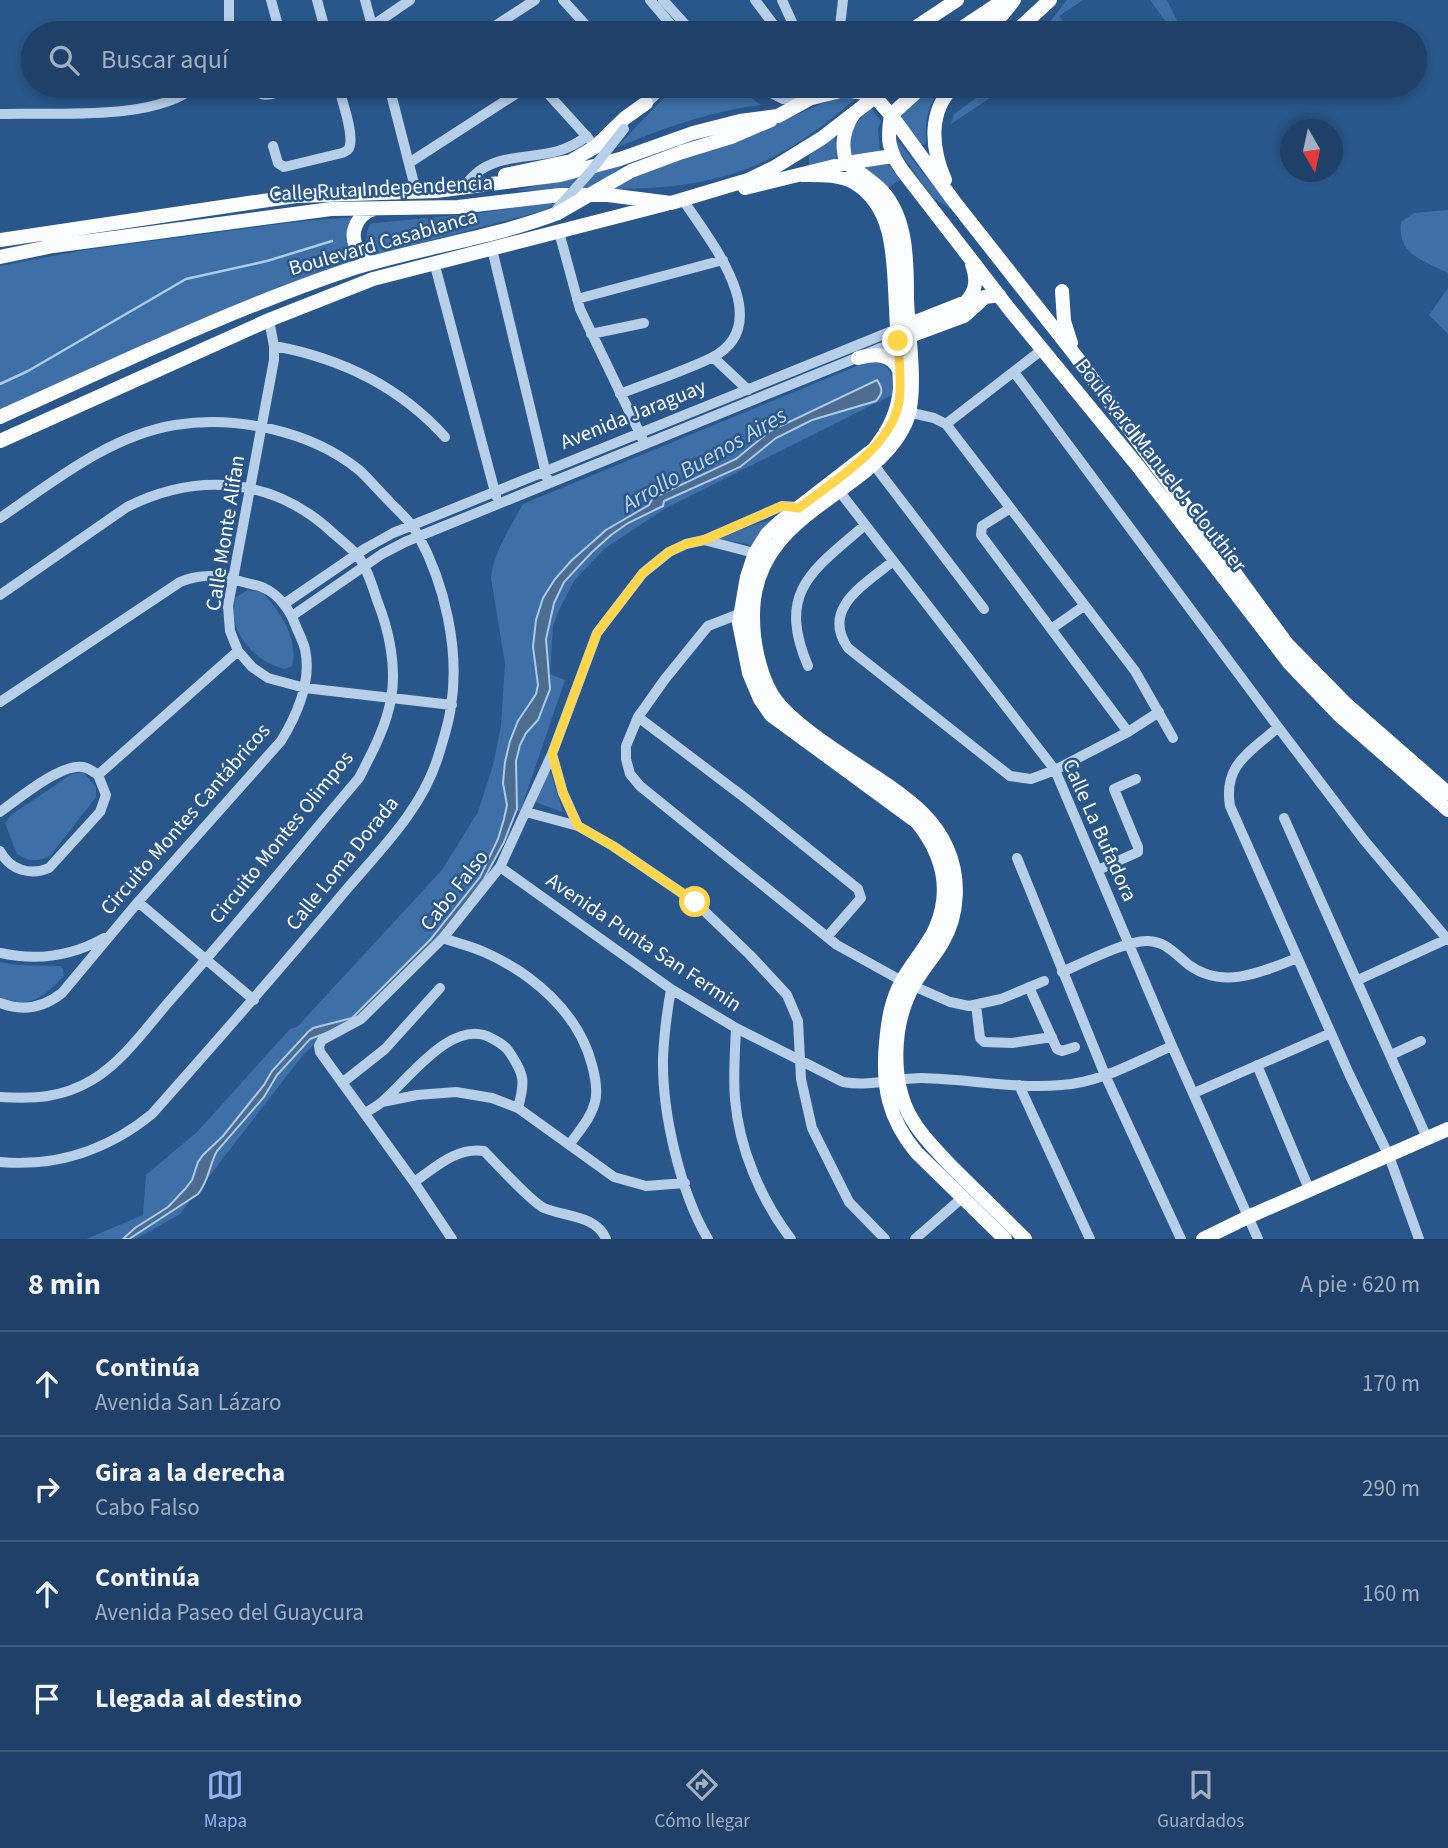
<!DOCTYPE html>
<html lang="es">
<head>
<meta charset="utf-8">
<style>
	:root { --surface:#1f4068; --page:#2c4b71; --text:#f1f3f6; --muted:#a1afc0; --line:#3c597c; --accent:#95b2f1 }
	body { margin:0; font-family:"Source Sans 3",sans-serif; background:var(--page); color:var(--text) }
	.compass { position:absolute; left:1280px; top:119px; width:63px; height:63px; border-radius:50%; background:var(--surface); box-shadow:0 4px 10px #0003; rotate:171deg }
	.stop { position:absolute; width:21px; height:21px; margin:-16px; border:5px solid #ffd54a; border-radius:50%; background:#fff }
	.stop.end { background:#ffd54a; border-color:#fff; box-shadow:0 2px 7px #0008 }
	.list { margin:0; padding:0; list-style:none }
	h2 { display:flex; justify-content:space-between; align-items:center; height:91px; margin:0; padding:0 28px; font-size:30px }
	h2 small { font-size:23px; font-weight:400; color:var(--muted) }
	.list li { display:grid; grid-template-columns:46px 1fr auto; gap:21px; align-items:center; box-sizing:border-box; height:105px; padding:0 28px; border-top:2px solid var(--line) }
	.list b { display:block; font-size:26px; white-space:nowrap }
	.list p { margin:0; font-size:23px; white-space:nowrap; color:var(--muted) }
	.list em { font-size:23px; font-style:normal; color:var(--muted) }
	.icon { flex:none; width:38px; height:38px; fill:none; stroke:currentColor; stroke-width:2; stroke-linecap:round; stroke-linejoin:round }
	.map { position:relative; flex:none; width:1448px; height:1239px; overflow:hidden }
	.search { position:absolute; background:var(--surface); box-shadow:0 4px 10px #0003; left:21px; right:21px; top:21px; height:77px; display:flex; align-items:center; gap:18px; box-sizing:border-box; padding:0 24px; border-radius:38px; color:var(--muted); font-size:26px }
	.sheet { height:511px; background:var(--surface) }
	nav { display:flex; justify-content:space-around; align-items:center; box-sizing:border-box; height:98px; border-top:2px solid var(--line); background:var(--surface); font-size:19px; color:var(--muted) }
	nav a { display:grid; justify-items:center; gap:4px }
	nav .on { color:var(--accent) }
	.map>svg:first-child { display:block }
	.green { fill:#3e70a7 }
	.water { fill:#4c6c90; stroke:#accae9; stroke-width:2 }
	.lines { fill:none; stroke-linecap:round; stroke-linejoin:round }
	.stream { stroke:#accae9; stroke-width:2.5 }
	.minor { stroke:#b8cfe9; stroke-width:10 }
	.major { stroke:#fafcfe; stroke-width:14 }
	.minor-bridge { stroke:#b8cfe9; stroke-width:10 }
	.major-bridge { stroke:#fafcfe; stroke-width:14 }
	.route { stroke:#ffd54a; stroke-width:9 }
	.labels { text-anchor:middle; stroke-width:5; stroke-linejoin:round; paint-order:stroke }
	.street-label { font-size:21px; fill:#fff; stroke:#29568b }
	.water-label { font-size:23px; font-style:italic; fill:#c4d9f0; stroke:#29568b }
</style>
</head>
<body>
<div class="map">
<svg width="1448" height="1239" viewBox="0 0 1448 1239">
	<rect width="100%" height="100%" fill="#29568b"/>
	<path class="green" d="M1067 0H1083L1059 16 1064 23 1050 33H1041Z
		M1150 0H1167L1183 33H1174Z
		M675 86H734L761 105C710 111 664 128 616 148Z
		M931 86H943C927 105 925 120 926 144L918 146 901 119C904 104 920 95 931 86Z
		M993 86H1008L951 124 954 114Z
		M839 96 858 97C832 118 805 141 775 156 725 183 670 189 614 189L647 170 753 134Z
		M871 108 881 121 878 129 880 152 853 158C843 135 856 123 871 108Z
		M835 134 837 161 809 167V153Z
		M899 142 952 210 933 198 898 150 895 143Z
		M877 161 888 164 900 180 888 188 863 166Z
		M627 163 589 190 515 191Z
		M562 201 542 211 375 255C364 249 365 234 370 224L375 223 479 213Z
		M1448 210V273C1423 260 1397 255 1401 222L1414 213Z
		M357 217 361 264 0 413V266L84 250 303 221Z
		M1448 288V334L1429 315Z
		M875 361C893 366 893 379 892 395L666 508 604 549 574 581 559 610 553 626 550 674 565 680 520 812 517 810 487 875 434 944 355 1022 320 1039 303 1055 180 1214 136 1239H86L143 1215 146 1175 197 1132 290 1029 297 1027 442 870 478 812 493 765 501 726 505 664 491 578C494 551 510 528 523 504L864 363Z
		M776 518 752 545 719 539 748 527Z
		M248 590 262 592C280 611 299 639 292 666L285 669C255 663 225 630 236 597Z
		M549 767 563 812 535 802Z
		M83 772 96 787V797L51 855C39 862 29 862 17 854L5 823 11 815 72 774Z
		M0 962 16 965 60 966 63 969 64 976C42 998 33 1007 0 999Z"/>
	<path class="water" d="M877 380C883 389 883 393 876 401L812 420 776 438 740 467 664 501 663 506 628 523 611 535 592 552 564 582 554 603 546 639 550 689 538 720 526 733 520 745 516 761 517 809 504 842 484 879 438 941 355 1022 310 1039 277 1075 264 1097 217 1151C209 1165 209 1181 198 1194L129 1239H123L135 1228 168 1207 185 1189 192 1180 198 1162 203 1155 223 1136 264 1085 272 1071 308 1032 313 1028 352 1018 430 940 480 877 498 839 504 819 507 805 503 783 505 762 510 741 518 721 536 694 538 685 533 647 536 620 543 598 555 579 571 561 606 530 649 505 653 498 736 459 770 431Z"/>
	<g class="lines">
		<path class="stream" d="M0 384 28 371 186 279 267 261 332 241"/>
		<path class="minor" d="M229 0V33
			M317 0 326 33
			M365 0 374 33
			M563 0 593 33
			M650 0 678 33
			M663 0 693 33
			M755 0 780 33
			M782 0 797 33
			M372 26 410 0
			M238 33 274 26 277 22 271 0
			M484 33 535 0
			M833 33 840 26 843 0
			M254 86C261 101 274 93 287 90
			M389 86 416 191
			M541 86 589 139
			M639 86 651 99
			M757 86 783 99H806
			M391 95 406 86
			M642 108 665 86
			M0 114C54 112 154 122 196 86
			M273 146 278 163 284 167 342 153C347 151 349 150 350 145 353 131 342 100 338 86
			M409 163 528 86
			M462 188C468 182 474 174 482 169 515 149 552 164 587 136
			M559 232 580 309 643 440
			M492 249 547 478
			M434 262 496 496
			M577 299 723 260
			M269 320 274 346V360L228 606 230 631 238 651 252 667 268 678 305 688 452 705
			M591 334 644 323
			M274 346C340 358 400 387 445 437
			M713 357 748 390
			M1014 372 1278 727 1364 840 1448 940
			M620 394C650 382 682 372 711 358 779 324 709 239 683 200
			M903 411 934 418 946 424 1135 671 1173 738
			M946 424 1043 349
			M874 465 984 609
			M836 487 1055 770 1172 1046 1258 1239
			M1009 509 982 526 981 535 1128 732
			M0 518C54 481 109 436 175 425 236 415 311 431 359 470 369 479 378 490 388 500 398 511 411 521 418 535 445 584 460 651 451 706 449 723 443 741 438 757 421 812 376 854 341 896 279 970 216 1042 152 1114 108 1150 56 1167 0 1162
			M704 540 762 555
			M893 561C866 584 820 608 848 648L1010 776 1031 779 1055 770 1128 732 1159 712
			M0 595 127 507C199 471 275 478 334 534 342 541 351 548 358 556 367 568 372 585 377 600 389 630 397 667 391 699 386 727 372 753 359 778 297 851 237 925 173 997 148 1025 125 1060 92 1080 62 1098 34 1099 0 1097
			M284 604 366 548 393 533 897 329
			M739 614 708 626 665 679 638 717 626 746V759L630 774 640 786 837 945 902 981 950 1002 969 1006 1001 999 1044 981
			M292 616 382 554 405 542 898 341
			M1051 629 1084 606
			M808 666C776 591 813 570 865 525
			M0 702 180 582C201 573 221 575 243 582 250 584 258 585 264 588 278 594 290 610 295 624 298 632 303 641 305 649 312 681 297 715 281 741L138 902 62 993C43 1008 23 1012 0 1003
			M638 717 749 801 858 889 861 898 827 937
			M1278 727C1250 753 1223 764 1230 806L1350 1076 1389 1156 1419 1239
			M552 754 563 793 578 826
			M98 775 238 651
			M0 812C18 799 61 763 83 767 88 768 94 772 98 775L106 795 100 812 49 868C30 876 10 870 0 851
			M526 812 578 826 613 846 695 902 750 955 787 995 798 1021 801 1079 812 1128 849 1202 885 1239
			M1284 818 1427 1138
			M1017 858 1105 1075 1181 1239
			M500 867 671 989 736 1028 843 1082C870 1087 895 1078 922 1078 968 1079 1015 1089 1061 1085 1100 1083 1137 1061 1172 1046
			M1098 870 1138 852V847L1114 789 1136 779
			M138 902 254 1000
			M443 938C456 943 471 946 484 952 532 973 579 1013 592 1065 595 1076 598 1091 595 1102 591 1118 579 1131 570 1144
			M0 953C36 961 72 956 104 938
			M1062 972C1083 963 1127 940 1148 941 1167 942 1175 954 1189 965 1223 990 1262 972 1297 958
			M1358 980 1447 939
			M1029 987 1057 1049 1062 1051 1075 1047
			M671 989C667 1012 664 1035 663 1058 662 1112 680 1192 708 1239
			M976 1005 980 1038 984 1042 1012 1043 1052 1037
			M736 1028C735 1052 733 1076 735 1099 739 1148 761 1200 791 1239
			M1391 1055 1421 1041
			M1257 1065 1309 1189
			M342 1083 385 1049 440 988
			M1019 1085 1090 1239
			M1194 1093 1331 1033
			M382 1102 417 1095 456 1092 492 1098 518 1108 614 1177 646 1186 685 1183
			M365 1113C371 1109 378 1106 383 1101 409 1079 454 1015 493 1039 500 1043 506 1046 510 1053 525 1075 525 1082 518 1108
			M414 1182C436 1167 456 1147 484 1151 497 1164 531 1202 544 1208 565 1217 596 1215 606 1239
			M452 1239 414 1182 320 1052 319 1046 322 1040 361 1019 443 938 500 867 552 754 597 633 643 573 669 552 686 544 704 540 782 506 799 507
			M915 1239 962 1198"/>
		<path class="major" d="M907 33 957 0
			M954 33 1004 0
			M981 33 1003 14 1014 0
			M1014 33 1050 0
			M923 86 891 115C887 139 888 150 902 170L1010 310 1137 465 1290 664 1339 715 1448 810
			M812 98 844 90 865 93 875 97 891 115 953 200 1075 355 1287 644 1345 703 1448 793
			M854 113C844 128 840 146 847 163 857 171 869 179 878 187 908 214 907 263 907 299 908 332 917 386 908 417 900 440 881 459 863 473 811 514 752 541 753 617 753 641 759 672 771 693 789 725 858 764 889 786 913 803 935 820 947 848 960 877 959 915 942 943 932 960 918 974 910 992 893 1027 891 1079 909 1114 919 1133 935 1149 950 1165 975 1190 1000 1214 1025 1239
			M682 152 731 137 771 120
			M505 175 571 161 595 147 625 118 646 103
			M802 175C820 175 839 174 855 183 897 209 893 264 896 307 897 334 899 361 900 388 898 412 889 430 874 449L781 521 767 534 755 553 747 577 739 623 749 673 760 699 771 715 917 822C942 853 952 889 936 927 928 946 912 962 902 981 891 1000 888 1021 886 1043 882 1086 888 1118 916 1152L1005 1239
			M945 180C931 148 928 111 954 86
			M745 188 847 163 892 156
			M0 240 296 196 436 191 560 175 620 159 693 133 740 121 778 116 820 93
			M0 257 53 246 331 209 458 207 560 195H608L671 203 748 180 775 167 822 138 889 86
			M371 263C366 258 359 253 356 246 349 231 359 213 374 209
			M1062 291 1064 321 1071 343
			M900 328 966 302C977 290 977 279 972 264
			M902 339 964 316 985 297 999 295
			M858 358C874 354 891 352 899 370
			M0 417C114 366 229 310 348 270 416 248 490 239 558 213
			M0 441 269 320 373 279 666 204
			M1203 1239 1248 1217 1448 1129"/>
		<path class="minor-bridge" d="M557 209 590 172 624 129"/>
		<path class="major-bridge" d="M558 213 631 171 682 152"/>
	</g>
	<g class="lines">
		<path class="route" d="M695 902 613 846 578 826 563 793 552 754 597 633 643 573 669 552 686 544 704 540 782 506 799 508C833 481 891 448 899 402 902 382 899 361 898 341"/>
	</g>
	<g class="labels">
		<g class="street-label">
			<text transform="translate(381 188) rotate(-3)" y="7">Calle Ruta Independencia</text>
			<text transform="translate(383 242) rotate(-16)" y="7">Boulevard Casablanca</text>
			<text transform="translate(633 414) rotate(-22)" y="7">Avenida Jaraguay</text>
			<text transform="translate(1161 465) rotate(52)" y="7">Boulevard Manuel J. Clouthier</text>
			<text transform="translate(225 533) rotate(-81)" y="7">Calle Monte Alifan</text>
			<text transform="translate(185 819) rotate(-49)" y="7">Circuito Montes Cantábricos</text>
			<text transform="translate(1100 830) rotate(66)" y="7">Calle La Bufadora</text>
			<text transform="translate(281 837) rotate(-51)" y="7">Circuito Montes Olimpos</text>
			<text transform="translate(342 863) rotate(-51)" y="7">Calle Loma Dorada</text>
			<text transform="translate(454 890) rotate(-52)" y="7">Cabo Falso</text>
			<text transform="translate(644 942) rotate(34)" y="7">Avenida Punta San Fermin</text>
		</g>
		<g class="water-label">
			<text transform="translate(704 459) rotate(-30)" y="8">Arrollo Buenos Aires</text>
		</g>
	</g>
</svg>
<svg class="compass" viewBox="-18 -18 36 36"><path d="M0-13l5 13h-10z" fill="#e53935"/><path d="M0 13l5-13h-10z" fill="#a1afc0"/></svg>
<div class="stop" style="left:695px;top:902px"></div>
<div class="stop end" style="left:898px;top:341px"></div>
<div class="search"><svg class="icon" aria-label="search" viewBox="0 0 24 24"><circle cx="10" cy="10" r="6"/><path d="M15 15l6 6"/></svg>Buscar aquí</div>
</div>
<section class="sheet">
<h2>8 min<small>A pie · 620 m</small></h2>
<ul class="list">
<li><svg class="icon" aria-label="ahead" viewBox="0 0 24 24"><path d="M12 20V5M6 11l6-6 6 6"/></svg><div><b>Continúa</b><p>Avenida San Lázaro</p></div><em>170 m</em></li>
<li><svg class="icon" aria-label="right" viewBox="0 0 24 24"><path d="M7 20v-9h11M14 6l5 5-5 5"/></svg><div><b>Gira a la derecha</b><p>Cabo Falso</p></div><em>290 m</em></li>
<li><svg class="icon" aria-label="ahead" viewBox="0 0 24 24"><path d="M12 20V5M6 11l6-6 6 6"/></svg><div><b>Continúa</b><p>Avenida Paseo del Guaycura</p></div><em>160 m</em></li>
<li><svg class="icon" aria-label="arrive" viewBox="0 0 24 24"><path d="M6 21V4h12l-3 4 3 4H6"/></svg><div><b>Llegada al destino</b></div></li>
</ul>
</section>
<nav>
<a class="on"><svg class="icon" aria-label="map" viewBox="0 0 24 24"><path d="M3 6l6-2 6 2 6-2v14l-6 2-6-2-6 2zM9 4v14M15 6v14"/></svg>Mapa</a>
<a><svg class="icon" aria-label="directions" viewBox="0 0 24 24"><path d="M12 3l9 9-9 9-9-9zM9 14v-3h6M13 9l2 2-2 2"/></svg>Cómo llegar</a>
<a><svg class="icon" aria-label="saved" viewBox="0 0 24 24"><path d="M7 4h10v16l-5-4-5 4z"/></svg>Guardados</a>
</nav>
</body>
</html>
